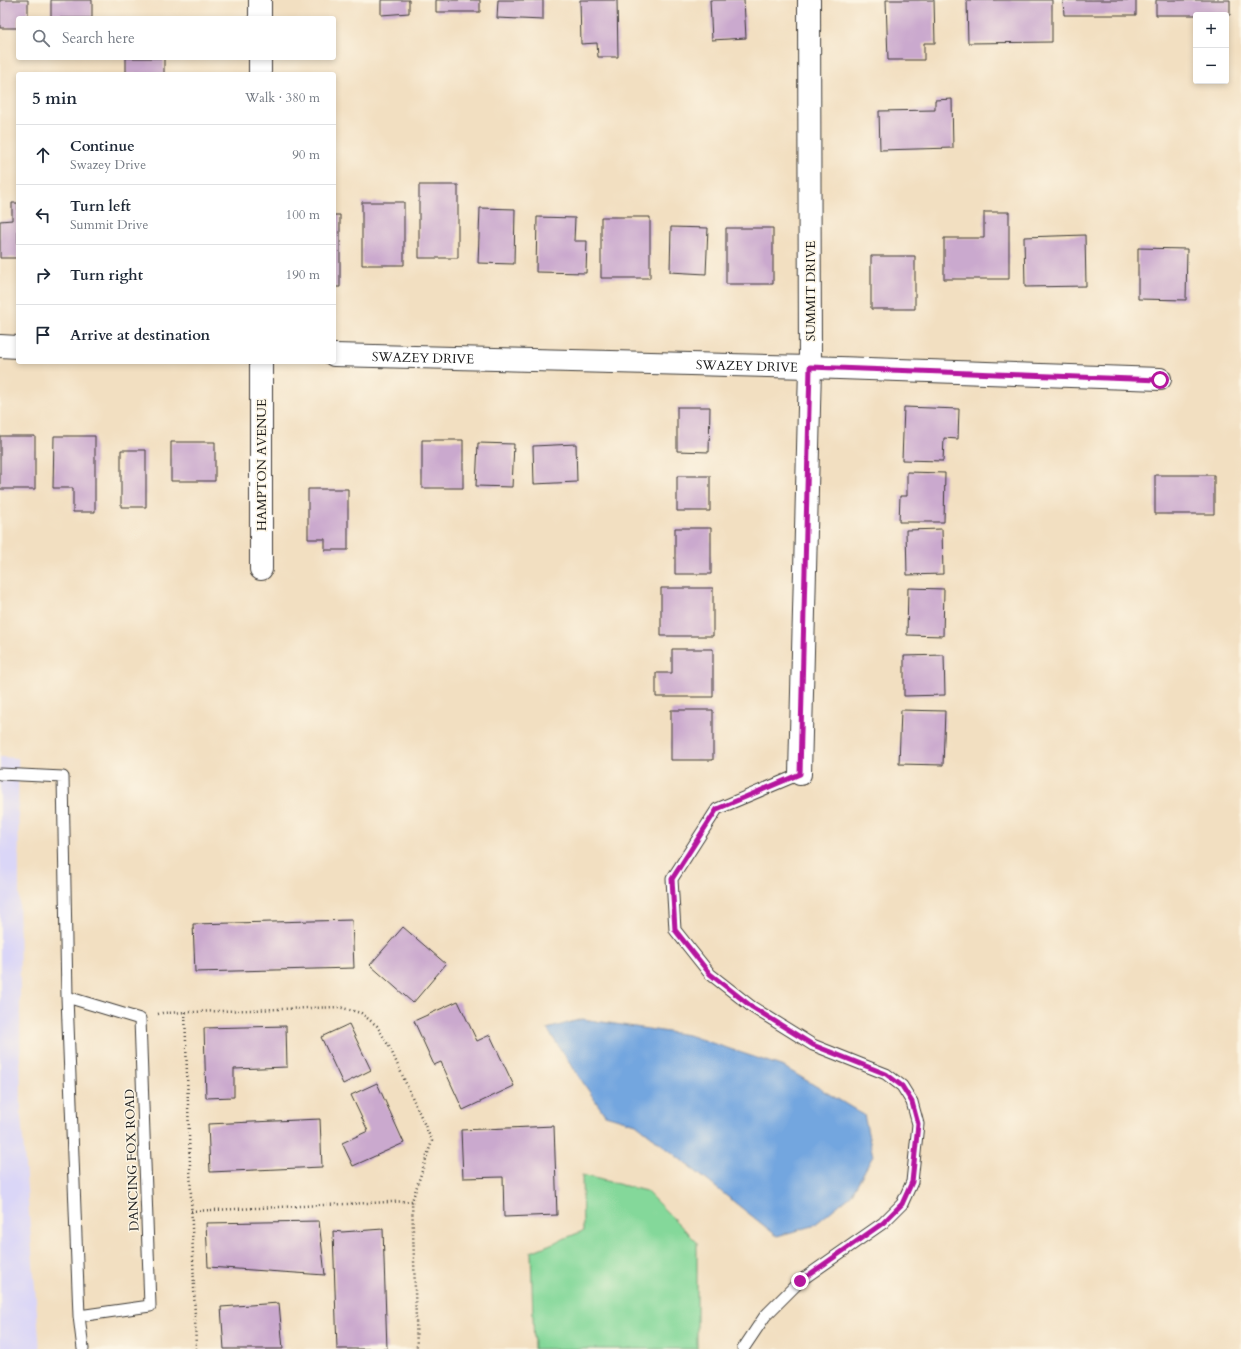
<!DOCTYPE html>
<html lang="en">
<head>
<meta charset="utf-8">
<style>
	:root { --surface:#fff; --page:#f2f2f3; --text:#1f2937; --muted:#747a83; --line:#e0e1e3 }
	body { margin:0; font-family:Cardo,serif; background:var(--page); color:var(--text) }
	.controls { position:absolute; right:12px; top:12px; display:grid; overflow:hidden; border-radius:4px; box-shadow:0 2px 6px #0003 }
	.controls button { width:36px; height:36px; display:grid; place-items:center; padding:0; border:0; border-bottom:1px solid var(--line); background:var(--surface); color:var(--text); font:20px sans-serif }
	.stop { position:absolute; width:12px; height:12px; margin:-9px; border:3px solid #b5179e; border-radius:50%; background:#fff }
	.stop.end { background:#b5179e; border-color:#fff; box-shadow:0 1px 4px #0008 }
	.list { margin:0; padding:0; list-style:none }
	h2 { display:flex; justify-content:space-between; align-items:center; height:52px; margin:0; padding:0 16px; font-size:17px }
	h2 small { font-size:13px; font-weight:400; color:var(--muted) }
	.list li { display:grid; grid-template-columns:26px 1fr auto; gap:12px; align-items:center; box-sizing:border-box; height:60px; padding:0 16px; border-top:1px solid var(--line) }
	.list b { display:block; font-size:15px; white-space:nowrap }
	.list p { margin:0; font-size:13px; white-space:nowrap; color:var(--muted) }
	.list em { font-size:13px; font-style:normal; color:var(--muted) }
	.icon { flex:none; width:22px; height:22px; fill:none; stroke:currentColor; stroke-width:2; stroke-linecap:round; stroke-linejoin:round }
	.map { position:relative; flex:none; width:1241px; height:1349px; overflow:hidden }
	.search { position:absolute; background:var(--surface); box-shadow:0 2px 6px #0003; left:16px; top:16px; width:320px; height:44px; display:flex; align-items:center; gap:10px; box-sizing:border-box; padding:0 14px; border-radius:4px; color:var(--muted); font-size:15px }
	.panel { position:absolute; background:var(--surface); box-shadow:0 2px 6px #0003; left:16px; top:72px; width:320px; height:292px; border-radius:4px }
	.map>svg:first-child { display:block }
	.built { fill:#dad6f7 }
	.green { fill:#84d89a; stroke:#507a5b }
	.water { fill:#73a6df; stroke:#48617e }
	.building { fill:#caa9ce }
	.lines { fill:none; stroke-linecap:round; stroke-linejoin:round }
	.service-casing { stroke:#3c3935; stroke-width:13 }
	.minor-casing { stroke:#3c3935; stroke-width:24 }
	.path { stroke:#3c3935; stroke-width:2.5; stroke-dasharray:1 3; stroke-linecap:butt }
	.service { stroke:#fff; stroke-width:11 }
	.minor { stroke:#fff; stroke-width:22 }
	.route { stroke:#b5179e; stroke-width:5 }
	.labels { text-anchor:middle; stroke-width:3; stroke-linejoin:round; paint-order:stroke }
	.street-label { font-size:13px; fill:#1c1c1c; stroke:#fcf5e5 }
</style>
</head>
<body>
<div class="map">
<svg width="1241" height="1349" viewBox="0 0 1241 1349">
	<rect width="100%" height="100%" fill="#fcf5e5"/>
	<filter id="ink" filterUnits="userSpaceOnUse"><feTurbulence type="fractalNoise" baseFrequency=".025" numOctaves="2"/><feDisplacementMap in="SourceGraphic" scale="8" xChannelSelector="R" yChannelSelector="G"/><feConvolveMatrix kernelMatrix="1 2 1 2 8 2 1 2 1" color-interpolation-filters="sRGB"/></filter>
	<filter id="wash" filterUnits="userSpaceOnUse"><feTurbulence type="fractalNoise" baseFrequency=".012" numOctaves="4" result="noise"/><feDisplacementMap in="SourceGraphic" scale="16" xChannelSelector="R" yChannelSelector="G"/><feGaussianBlur stdDeviation="0.9" result="paint"/><feColorMatrix in="noise" values="0 0 0 0 0 0 0 0 0 0 0 0 0 0 0 0 0 1.4 0 .05"/><feComposite in="paint" operator="in"/></filter>
	<g filter="url(#wash)">
		<rect width="100%" height="100%" fill="#f2dfc1"/>
		<path class="built" d="M0 757 18 758 21 1115 40 1349H0Z"/>
		<path class="green" d="M582 1175 646 1191 697 1242V1349H534L531 1252 583 1231Z"/>
		<path class="water" d="M582 1019 688 1035 784 1067 864 1115 873 1156 851 1195 813 1226 777 1236 636 1124 605 1115 547 1029Z"/>
		<g id="blocks">
			<path class="building" d="M0 0H28V18H18V28H0Z
				M51 0H92V18H51Z
				M381 0H409V13L381 15Z
				M436 0H480V12H436Z
				M498 0H543V20L497 18Z
				M580 0H617L618 57H598L597 43 581 44Z
				M710 0H744L746 38 712 40Z
				M886 0H934L935 43H924V60H888Z
				M967 0H1052V42L968 43Z
				M1063 0H1136V15H1064Z
				M1156 0H1230V15H1156Z
				M126 58H164V74H126Z
				M952 99 953 148 880 150 879 111 935 110V100Z
				M419 185H458V258H419Z
				M362 202H404V265H362Z
				M12 203H18V258H0V221L12 220Z
				M480 208 515 209 514 264 478 263Z
				M984 212H1009V279H944V238H984Z
				M334 215H340V287H334Z
				M537 217 575 218 574 241H587L586 273 536 272Z
				M601 217H650V278H601Z
				M671 227 708 228 706 274 670 272Z
				M726 228H773V284H726Z
				M1085 235 1086 286 1025 287 1024 237Z
				M1138 248 1187 249 1186 300 1138 299Z
				M871 256H915V309H871Z
				M677 407H710L709 452 677 451Z
				M904 407 959 409 958 439 944 438 943 461 902 460Z
				M0 436H35V489H0Z
				M54 436H95V512H73V488H53Z
				M422 440H463V488H422Z
				M171 442H215V481H171Z
				M478 443 514 444 512 487 476 486Z
				M576 444 577 482 534 484 533 446Z
				M121 450H146V507H121Z
				M907 472 945 473 944 522H899L900 496H907Z
				M1155 475H1214V514H1155Z
				M677 476H710V511H677Z
				M308 489H348V550H325V539H308Z
				M675 528H711V574H675Z
				M942 529 943 574 907 575 906 530Z
				M661 588H713V636H661Z
				M908 588 944 589 943 636 907 635Z
				M672 649H713V697H656V673H672Z
				M944 655 945 695 904 696V656Z
				M671 710H713V760H671Z
				M901 710 945 711 943 765 899 764Z
				M352 920 354 968 195 972 193 924Z
				M403 927 446 964 413 1003 370 965Z
				M458 1001 477 1041 490 1035 514 1086 463 1110 441 1062 434 1065 414 1021Z
				M349 1024 371 1070 343 1084 321 1037Z
				M286 1026 287 1067 234 1069V1097L206 1098 204 1028Z
				M377 1083 404 1143 353 1166 342 1143 368 1131 351 1095Z
				M320 1119 322 1167 210 1172 208 1124Z
				M554 1126 557 1215 504 1217 503 1177 463 1178 461 1130Z
				M319 1221 325 1275 208 1267 206 1223Z
				M383 1229 387 1349H337L333 1231 342 1232Z
				M279 1303 283 1349H224L221 1307Z"/>
		</g>
	</g>
	<g filter="url(#ink)">
		<use href="#blocks" fill-opacity="0" stroke="#3c3935" stroke-width="1"/>
		<g class="lines">
			<g class="service-casing">
				<path id="service" d="M0 774 63 777 67 997 79 1316 83 1349
					M67 997 140 1019 150 1306 79 1316
					M743 1349 765 1316 800 1281 883 1223 902 1204 912 1182 918 1124 912 1102 902 1086 886 1074 813 1045 752 1007 710 974 675 930 672 879 717 809 800 774"/>
			</g>
			<g class="minor-casing">
				<g id="minor">
					<path d="M260 0V18"/>
					<path d="M260 58V74"/>
					<path d="M0 346 18 347"/>
					<path id="s1" d="M334 355 810 367 1160 379"/>
					<path d="M261 362V569"/>
					<path d="M800 774 810 367 809 0"/>
				</g>
			</g>
			<path class="path" d="M185 1012 196 1349
				M158 1014 162 1013 339 1007 361 1013 377 1026 390 1048 432 1141 412 1201 417 1349
				M191 1211 412 1201"/>
			<use href="#service" class="service"/>
			<use href="#minor" class="minor"/>
		</g>
	</g>
	<g class="lines" filter="url(#ink)">
		<path class="route" d="M800 1281 883 1223 902 1204 912 1182 918 1124 912 1102 902 1086 886 1074 813 1045 752 1007 710 974 675 930 672 879 717 809 800 774 810 367 1160 380"/>
	</g>
	<g class="labels">
		<g class="street-label">
			<text transform="translate(810 291) rotate(-90)" y="5">SUMMIT DRIVE</text>
			<text dy="5" stroke="none"><textPath href="#s1" startOffset="89">SWAZEY DRIVE</textPath></text>
			<text dy="5" stroke="none"><textPath href="#s1" startOffset="413">SWAZEY DRIVE</textPath></text>
			<text transform="translate(261 465) rotate(-90)" y="5">HAMPTON AVENUE</text>
			<text transform="translate(131 1160) rotate(-92)" y="5">DANCING FOX ROAD</text>
		</g>
	</g>
</svg>
<div class="controls">
<button>+</button>
<button>−</button>
</div>
<div class="stop" style="left:1160px;top:380px"></div>
<div class="stop end" style="left:800px;top:1281px"></div>
<div class="search"><svg class="icon" aria-label="search" viewBox="0 0 24 24"><circle cx="10" cy="10" r="6"/><path d="M15 15l6 6"/></svg>Search here</div>
<section class="panel">
<h2>5 min<small>Walk · 380 m</small></h2>
<ul class="list">
<li><svg class="icon" aria-label="ahead" viewBox="0 0 24 24"><path d="M12 20V5M6 11l6-6 6 6"/></svg><div><b>Continue</b><p>Swazey Drive</p></div><em>90 m</em></li>
<li><svg class="icon" aria-label="left" viewBox="0 0 24 24"><path d="M17 20v-9H6M10 6l-5 5 5 5"/></svg><div><b>Turn left</b><p>Summit Drive</p></div><em>100 m</em></li>
<li><svg class="icon" aria-label="right" viewBox="0 0 24 24"><path d="M7 20v-9h11M14 6l5 5-5 5"/></svg><div><b>Turn right</b></div><em>190 m</em></li>
<li><svg class="icon" aria-label="arrive" viewBox="0 0 24 24"><path d="M6 21V4h12l-3 4 3 4H6"/></svg><div><b>Arrive at destination</b></div></li>
</ul>
</section>
</div>
</body>
</html>
